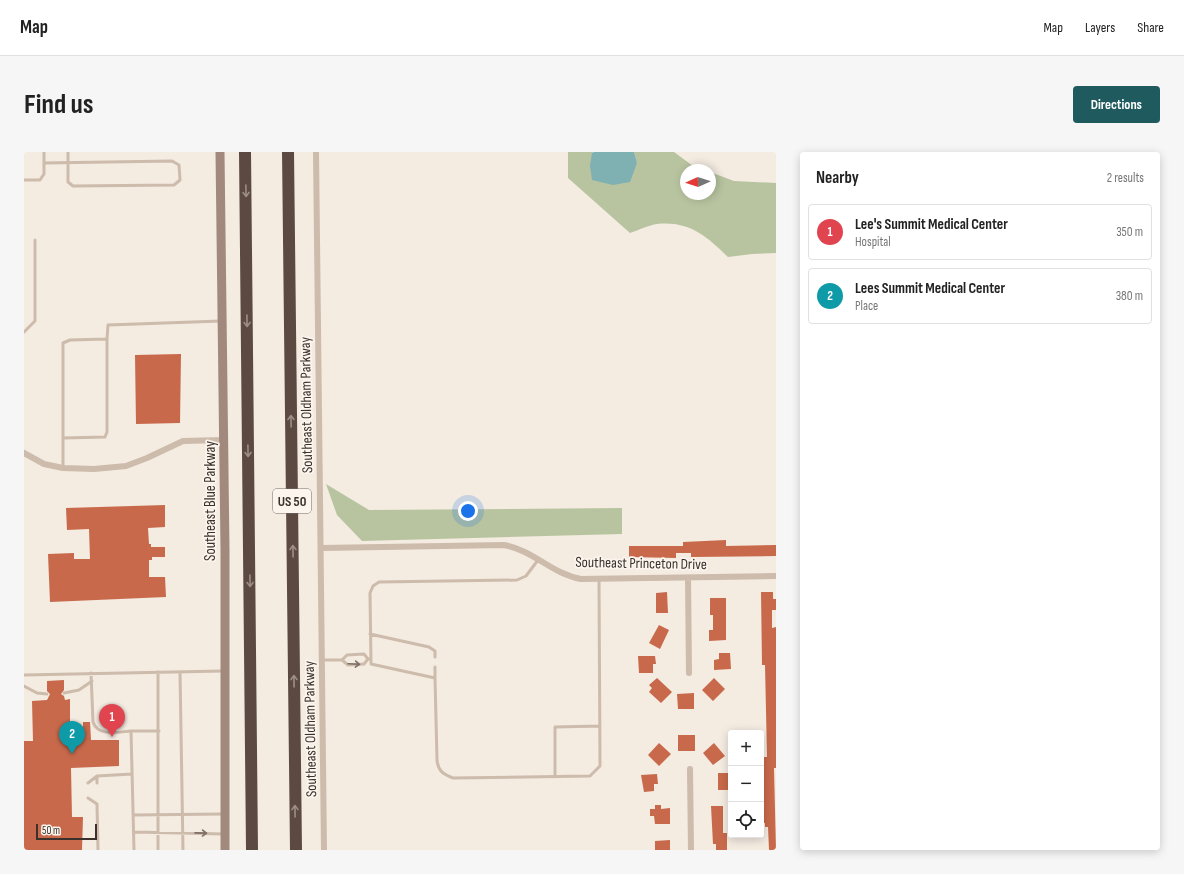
<!DOCTYPE html>
<html lang="en">
<head>
<meta charset="utf-8">
<style>
	:root { --surface:#fff; --page:#f6f6f6; --text:#222; --muted:#767676; --line:#e0e0e0; --accent:#1f5a5e }
	body { margin:0; font-family:"Sofia Sans Condensed",sans-serif; background:var(--page); color:var(--text) }
	.controls { position:absolute; right:12px; bottom:12px; display:grid; overflow:hidden; border-radius:4px; box-shadow:0 2px 10px #0003 }
	.controls button { width:36px; height:36px; display:grid; place-items:center; padding:0; border:0; border-bottom:1px solid var(--line); background:var(--surface); color:var(--text); font:20px sans-serif }
	.compass { position:absolute; left:656px; top:12px; width:36px; height:36px; border-radius:50%; background:var(--surface); box-shadow:0 2px 10px #0003; rotate:267deg }
	.scale { position:absolute; left:12px; bottom:10px; width:61px; box-sizing:border-box; padding-left:4px; border:2px solid #3b302b; border-top:0; font-size:11px; line-height:14px; white-space:nowrap; color:#3b302b; -webkit-text-stroke:3px #fbf5ee; paint-order:stroke }
	.you { position:absolute; left:444px; top:359px; width:14px; height:14px; margin:-10px; border:3px solid #fff; border-radius:50%; background:#1a73e8; box-shadow:0 0 0 6px #1a73e833 }
	.badge { display:grid; place-items:center; width:26px; height:26px; border-radius:50%; background:var(--accent); color:#fff; font-size:13px; font-weight:700 }
	.pin { position:absolute; translate:-50% -33px; filter:drop-shadow(0 1px 2px #0008) }
	.pin::after { content:''; position:absolute; top:21px; width:14px; height:12px; background:inherit; clip-path:polygon(0 0,100% 0,50% 100%) }
	.list { margin:0; padding:0; list-style:none }
	h2 { display:flex; justify-content:space-between; align-items:center; height:52px; margin:0; padding:0 16px; font-size:17px }
	h2 small { font-size:13px; font-weight:400; color:var(--muted) }
	.list li { display:grid; grid-template-columns:26px 1fr auto; gap:12px; align-items:center; box-sizing:border-box; height:56px; margin:0 8px 8px; padding:0 8px; border:1px solid var(--line); border-radius:4px }
	.list b { display:block; font-size:15px; white-space:nowrap }
	.list p { margin:0; font-size:13px; white-space:nowrap; color:var(--muted) }
	.list em { font-size:13px; font-style:normal; color:var(--muted) }
	.icon { flex:none; width:22px; height:22px; fill:none; stroke:currentColor; stroke-width:2; stroke-linecap:round; stroke-linejoin:round }
	.map { position:relative; flex:none; width:752px; height:698px; overflow:hidden; border-radius:4px }
	header { display:flex; align-items:center; gap:24px; box-sizing:border-box; height:56px; padding:0 20px; background:var(--surface); border-bottom:1px solid var(--line) }
	header strong { font-size:19px }
	nav { display:flex; gap:22px; margin-inline-start:auto; font-size:14px }
	.intro { display:flex; align-items:center; justify-content:space-between; box-sizing:border-box; height:96px; padding:0 24px }
	h1 { margin:0; font-size:28px }
	.button { padding:10px 18px; border-radius:4px; background:var(--accent); color:#fff; font-size:14px; font-weight:700 }
	main { display:flex; gap:24px; padding:0 24px }
	aside { flex:1; background:var(--surface); border-radius:4px; box-shadow:0 2px 10px #0003 }
	.map>svg:first-child { display:block }
	.green { fill:#b8c4a0 }
	.water { fill:#7fb0b2 }
	.building { fill:#c8694b }
	.lines { fill:none; stroke-linecap:round; stroke-linejoin:round }
	.lane { stroke:#cdbbac; stroke-width:3 }
	.street { stroke:#cdbbac; stroke-width:6 }
	.secondary { stroke:#a18a7d; stroke-width:9 }
	.highway { stroke:#5c4a42; stroke-width:12 }
	.oneway { stroke:#9c8e87 }
	.oneway2 { stroke:#7d6f65 }
	.labels { text-anchor:middle; stroke-width:3.5; stroke-linejoin:round; paint-order:stroke }
	.shield { fill:#fbf5ee; stroke:#756b66; stroke-width:1 }
	.shield-label { font-size:14px; font-weight:bold; fill:#3b302b }
	.street-label { font-size:15px; fill:#3b302b; stroke:#fbf5ee }
</style>
</head>
<body>
<header>
<strong>Map</strong>
<nav><a>Map</a><a>Layers</a><a>Share</a></nav>
</header>
<div class="intro"><h1>Find us</h1><a class="button">Directions</a></div>
<main>
<div class="map">
<svg width="752" height="698" viewBox="0 0 752 698">
	<rect width="100%" height="100%" fill="#f4ebe1"/>
	<path class="green" d="M544 0H570L568 1 613 12 610 0H650L669 14 681 18H662V42H686V20L710 29 752 31V101L728 102 704 105C682 84 666 69 633 72 625 73 615 78 606 81L544 26Z
		M302 332 345 358 598 356V382L338 389 313 363Z"/>
	<path class="water" d="M570 0H610L613 11 606 30 589 33 568 28 566 14 568 1Z"/>
	<path class="building" d="M157 202 156 271 112 272 111 203Z
		M141 353V375L124 376 125 392H127V395H141V405H128V408H125V425H141L142 445 26 450 24 402 50 401V407H66L65 377 43 378 42 356Z
		M702 388V394L752 393V404L667 405V401H652V406L605 405V394H659V390Z
		M643 440 644 461H632V441Z
		M737 440H749V447H752V458H748V476L752 475V616H750L752 698H745L744 675H741V671H739L737 633 740 632 738 605H743L741 513H738Z
		M686 446H702V488L685 489V478H689V463H686Z
		M635 473 645 478 636 497 625 491Z
		M695 501H706L707 517 690 518V508L695 507Z
		M614 504H631L632 512H629V521H615Z
		M633 526 648 540 637 551 625 540 628 536 625 533Z
		M690 526 701 537 689 549 678 538Z
		M40 528V538L37 542 40 544 41 548 46 547V588H59V570H66L67 588H95V614L47 616 48 665H59L58 698H0V589H9L8 549 23 548 26 542 23 539V529Z
		M670 541V557H654L653 542Z
		M654 583H671V599H654Z
		M635 591 647 602 635 614 624 603Z
		M690 591 701 604 689 613 679 601Z
		M694 621H707V638H694Z
		M633 622 634 632H630V639L620 640 617 623Z
		M631 653H637V657L646 656V672H631L630 664H626V657H631Z
		M687 654H699V681H703V698H692V692H689Z
		M646 688V698H631V689Z"/>
	<g class="lines">
		<path class="lane" d="M20 11 148 9 155 13 156 28 150 33 49 34 44 30V0
			M0 28H16L20 22V0
			M0 180 11 169V88
			M39 286 81 285 83 280V187
			M39 316V191L46 188 83 187 84 173 197 169
			M514 408 502 424 493 428 355 430 349 434 346 441 347 512 411 526 413 608C414 619 419 622 429 626L566 624 576 614 575 427
			M346 482 405 495 411 499V505
			M344 507 340 512 324 513 318 508 323 503 340 502 344 507H347
			M298 508H318
			M134 520V698
			M156 520 159 698
			M67 521 69 570C74 585 94 580 107 579
			M0 523 199 519
			M411 526V515
			M0 534 13 541 23 542
			M40 541 55 538 68 529
			M73 624V631
			M531 625V575L576 574
			M64 631 73 624 108 622
			M64 646 73 652 74 698
			M110 663 200 662
			M110 680 200 682
			M110 698 107 579H135"/>
		<path class="street" d="M292 0 300 698
			M0 301 20 312 39 316 70 317 102 314 123 306 159 289 200 288
			M297 396 480 393C509 398 528 422 557 427L752 424
			M664 426 665 521
			M666 617 667 698"/>
		<path class="secondary" d="M196 0 201 398V698"/>
		<path class="highway" d="M221 0 228 698
			M264 0 272 698"/>
	</g>
	<defs><path id="oneway-shaft" d="M-6 0H5M1.5-3L5.5 0L1.5 3" fill="none" stroke-width="1.6" stroke-linecap="round" stroke-linejoin="round"/></defs>
	<g class="oneway">
		<use href="#oneway-shaft" transform="translate(222 39) rotate(89)"/>
		<use href="#oneway-shaft" transform="translate(223 169) rotate(89)"/>
		<use href="#oneway-shaft" transform="translate(267 269) rotate(-91)"/>
		<use href="#oneway-shaft" transform="translate(224 299) rotate(89)"/>
		<use href="#oneway-shaft" transform="translate(269 399) rotate(-91)"/>
		<use href="#oneway-shaft" transform="translate(226 429) rotate(89)"/>
		<use href="#oneway-shaft" transform="translate(270 529) rotate(-91)"/>
		<use href="#oneway-shaft" transform="translate(271 659) rotate(-91)"/>
	</g>
	<g class="oneway2">
		<use href="#oneway-shaft" transform="translate(330 512) rotate(3)"/>
		<use href="#oneway-shaft" transform="translate(177 681) rotate(1)"/>
	</g>
	<g class="labels">
		<rect class="shield" x="249" y="337" width="38" height="24" rx="3"/>
		<g class="shield-label">
			<text x="268" y="354">US 50</text>
		</g>
		<g class="street-label">
			<text transform="translate(282 253) rotate(-91)" y="5">Southeast Oldham Parkway</text>
			<text transform="translate(186 349) rotate(-90)" y="5">Southeast Blue Parkway</text>
			<text transform="translate(617 411) rotate(1)" y="5">Southeast Princeton Drive</text>
			<text transform="translate(286 577) rotate(-91)" y="5">Southeast Oldham Parkway</text>
		</g>
	</g>
</svg>
<div class="controls">
<button>+</button>
<button>−</button>
<button><svg class="icon" aria-label="locate" viewBox="0 0 24 24"><circle cx="12" cy="12" r="6"/><path d="M12 2v4M12 18v4M2 12h4M18 12h4"/></svg></button>
</div>
<svg class="compass" viewBox="-18 -18 36 36"><path d="M0-13l5 13h-10z" fill="#e53935"/><path d="M0 13l5-13h-10z" fill="#767676"/></svg>
<div class="scale">50 m</div>
<div class="you"></div>
<div class="pin badge" style="left:88px;top:585px;background:#e0444e">1</div>
<div class="pin badge" style="left:48px;top:602px;background:#0f9aa8">2</div>
</div>
<aside>
<h2>Nearby<small>2 results</small></h2>
<ul class="list">
<li><span class="badge" style="background:#e0444e">1</span><div><b>Lee's Summit Medical Center</b><p>Hospital</p></div><em>350 m</em></li>
<li><span class="badge" style="background:#0f9aa8">2</span><div><b>Lees Summit Medical Center</b><p>Place</p></div><em>380 m</em></li>
</ul>
</aside>
</main>
</body>
</html>
